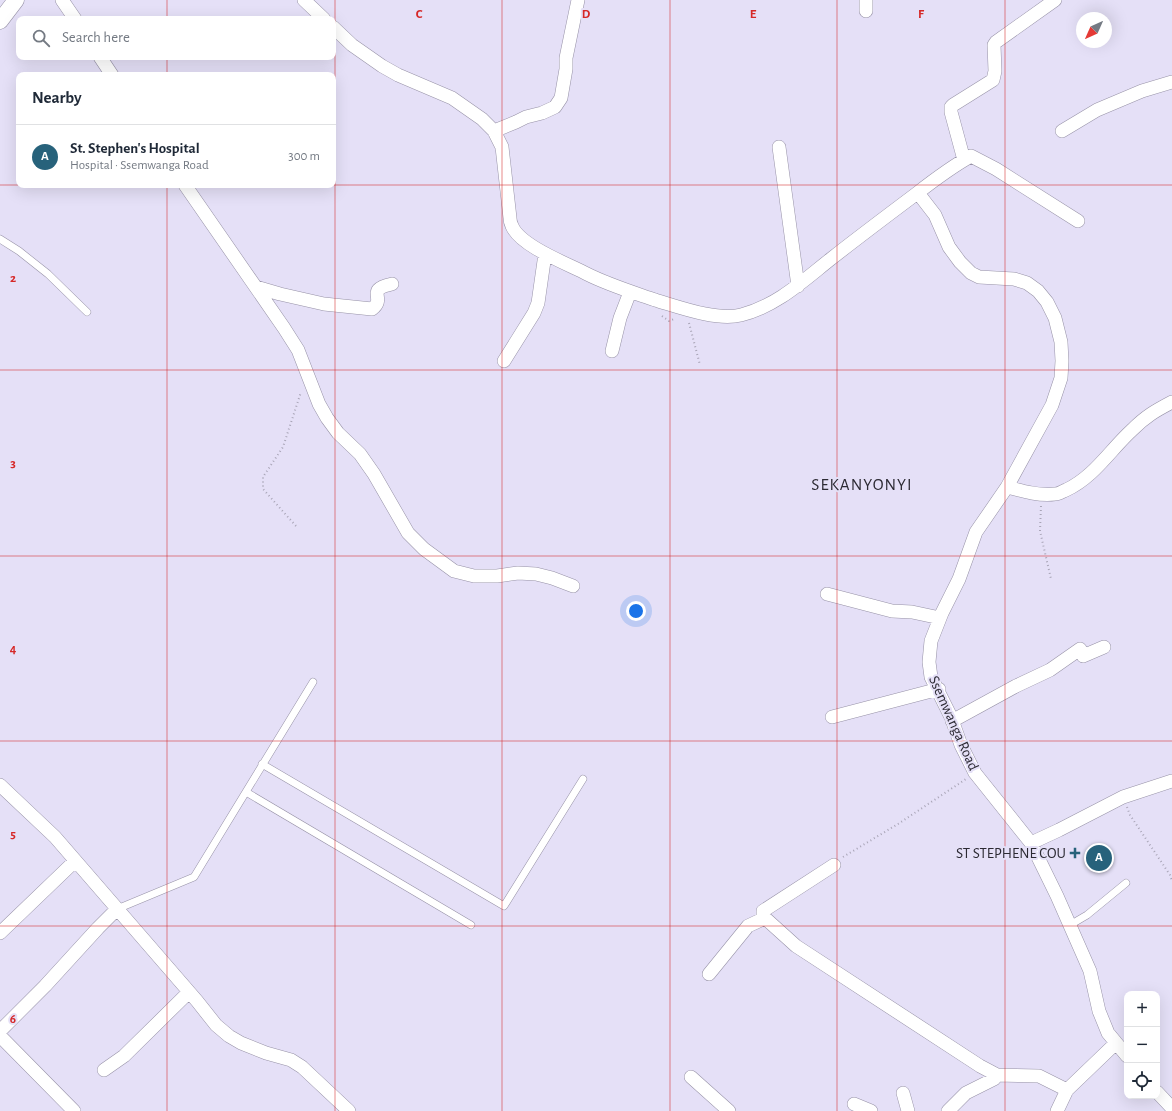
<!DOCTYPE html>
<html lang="en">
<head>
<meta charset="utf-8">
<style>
	:root { --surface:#fff; --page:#f2f2f3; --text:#1f2937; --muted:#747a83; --line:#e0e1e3; --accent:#27627b }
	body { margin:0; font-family:"Alegreya Sans",sans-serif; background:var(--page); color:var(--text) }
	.controls { position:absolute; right:12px; bottom:12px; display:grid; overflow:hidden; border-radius:8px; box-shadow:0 4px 16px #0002 }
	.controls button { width:36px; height:36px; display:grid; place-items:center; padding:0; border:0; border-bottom:1px solid var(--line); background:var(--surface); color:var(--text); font:20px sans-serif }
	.compass { position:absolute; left:1076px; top:12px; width:36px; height:36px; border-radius:50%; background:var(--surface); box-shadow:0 4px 16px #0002; rotate:225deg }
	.you { position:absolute; left:636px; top:611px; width:14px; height:14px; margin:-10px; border:3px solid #fff; border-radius:50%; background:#1a73e8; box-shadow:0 0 0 6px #1a73e833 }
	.badge { display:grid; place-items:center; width:26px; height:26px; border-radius:50%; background:var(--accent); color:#fff; font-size:13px; font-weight:700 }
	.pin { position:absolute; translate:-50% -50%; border:2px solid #fff; box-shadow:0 1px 4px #0006 }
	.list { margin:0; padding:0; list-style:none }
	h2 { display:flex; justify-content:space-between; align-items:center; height:52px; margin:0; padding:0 16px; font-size:17px }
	h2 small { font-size:13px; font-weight:400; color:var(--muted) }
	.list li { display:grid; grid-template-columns:26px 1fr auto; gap:12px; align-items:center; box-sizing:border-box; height:64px; padding:0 16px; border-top:1px solid var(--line) }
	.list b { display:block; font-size:15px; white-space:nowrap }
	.list p { margin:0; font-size:13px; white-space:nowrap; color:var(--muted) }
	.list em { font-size:13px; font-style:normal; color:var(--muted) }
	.icon { flex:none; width:22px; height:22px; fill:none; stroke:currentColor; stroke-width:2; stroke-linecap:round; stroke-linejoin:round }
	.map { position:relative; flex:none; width:1172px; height:1111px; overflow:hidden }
	.search { position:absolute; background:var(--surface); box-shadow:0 4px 16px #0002; left:16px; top:16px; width:320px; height:44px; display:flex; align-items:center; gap:10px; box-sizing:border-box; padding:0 14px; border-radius:8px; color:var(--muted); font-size:15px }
	.panel { position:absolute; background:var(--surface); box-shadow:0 4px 16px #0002; left:16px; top:72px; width:320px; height:116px; border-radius:8px }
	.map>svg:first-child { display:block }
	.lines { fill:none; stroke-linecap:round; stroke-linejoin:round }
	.service-casing { stroke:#9792a7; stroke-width:8 }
	.minor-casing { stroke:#9792a7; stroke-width:14 }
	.tertiary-casing { stroke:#9792a7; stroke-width:17 }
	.path { stroke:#a9a5b7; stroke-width:2; stroke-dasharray:1 3; stroke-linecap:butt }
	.service { stroke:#fff; stroke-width:7 }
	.minor { stroke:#fff; stroke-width:13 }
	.tertiary { stroke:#fff; stroke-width:16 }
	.grid { fill:none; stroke:#d62828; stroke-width:1; stroke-opacity:0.55 }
	.poi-dot { fill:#27627b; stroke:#e5e0f7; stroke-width:1.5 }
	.labels { text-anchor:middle; stroke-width:4; stroke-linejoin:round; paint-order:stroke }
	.street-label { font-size:15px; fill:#2c2a33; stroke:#e5e0f7 }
	.poi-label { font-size:15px; fill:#2c2a33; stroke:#e5e0f7; text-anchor:end }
	.quarter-label { font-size:17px; letter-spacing:1px; fill:#2c2a33; stroke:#e5e0f7 }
	.grid-label { font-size:13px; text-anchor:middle; font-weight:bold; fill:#d62828; stroke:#e5e0f7; stroke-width:4; stroke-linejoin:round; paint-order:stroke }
</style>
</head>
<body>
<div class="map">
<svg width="1172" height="1111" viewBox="0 0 1172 1111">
	<rect width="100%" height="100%" fill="#e5e0f7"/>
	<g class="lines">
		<g class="service-casing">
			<path id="service" d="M0 239 19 251 48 274 87 312
				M262 764 504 906 583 779
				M246 792 471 925
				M117 909 194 877 313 682
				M1070 925 1087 915 1126 883"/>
		</g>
		<g class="minor-casing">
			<path id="minor" d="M62 0 75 19
				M304 0 324 19
				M866 11V0
				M333 27 352 45 382 66 398 75 452 98 482 119 494 131 502 147 510 218C510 220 511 224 512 226 520 246 568 264 587 274 609 285 632 292 655 300 679 307 716 321 741 315 777 306 804 280 832 258 860 236 888 215 916 194 934 180 951 167 971 156L996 169 1078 221
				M100 57 112 75
				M494 131 516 122 526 117 542 113 555 107 561 98 566 69V58L578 0
				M1062 131 1097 110 1142 91 1172 82
				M779 147 798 286
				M964 160 951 112V107L953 105 993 80 995 71 994 45 996 42 1055 0
				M185 185 284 328 298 350 319 404 327 418 338 433 360 454 374 474 408 533 424 549 454 571 474 576H497L518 573 536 574 552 578 573 586
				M918 193 935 215 949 247 960 262 971 273 979 277 1014 279 1027 283 1038 291 1047 302 1055 318 1061 342 1062 361 1061 378 1052 405 1007 487 976 532 959 579 942 613 931 641 929 662 931 677 951 717 961 745 975 773 1031 843 1057 896 1090 971 1099 1011 1108 1033 1127 1056
				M256 287 280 294 324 304 372 309C387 298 364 290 392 284
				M612 351 620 318 630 292
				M504 361 534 313 538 303 545 254
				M1007 487C1022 491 1039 496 1055 494 1059 494 1063 491 1066 490 1094 477 1110 450 1132 430 1146 416 1155 411 1172 402
				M827 594 892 611 912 612 940 618
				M832 717 939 689
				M952 721 1016 686 1050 670 1080 649 1083 656 1104 647
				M0 785 55 837 197 1001 216 1025 229 1036 241 1043 266 1053 291 1060 302 1067 349 1111
				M1031 843 1059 830 1123 797 1172 781
				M834 865 763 911V915L765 918 796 946 980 1066 997 1075 1039 1076 1067 1090
				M0 933 75 861
				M709 974 748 926 765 918
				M0 1031 45 986 98 928 117 909
				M0 1036 74 1111
				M104 1070 124 1056 189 992
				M691 1077 729 1111
				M1157 1092 1172 1108
				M903 1093 908 1111
				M854 1104 871 1111
				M948 1111 966 1093 994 1079 997 1075
				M1057 1111 1067 1090 1116 1043"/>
		</g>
		<g class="tertiary-casing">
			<path id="tertiary" d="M0 21 16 0"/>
		</g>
		<path class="path" d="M662 316 669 321 674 319
			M689 323 700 365
			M1041 506 1040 531 1051 579
			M296 526 263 489V477L283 447 301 392
			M1127 807 1130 815 1170 875 1172 881
			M843 857 898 824 966 779"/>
		<use href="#service" class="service"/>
		<use href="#minor" class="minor"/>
		<use href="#tertiary" class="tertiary"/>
	</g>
	<path class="grid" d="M167 0V19M335 0V1111M502 0V1111M670 0V1111M837 0V1111M1005 0V1111M167 57V75M0 185H1172M167 185V1111M0 370H1172M0 556H1172M0 741H1172M0 926H1172"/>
	<path class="poi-dot" d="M1073 847h4v4h4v4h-4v4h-4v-4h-4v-4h4z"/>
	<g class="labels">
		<g class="street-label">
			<text transform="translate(954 723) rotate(66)" y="5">Ssemwanga Road</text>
		</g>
		<g class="poi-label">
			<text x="1066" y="858">ST STEPHENE COU</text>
		</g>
		<g class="quarter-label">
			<text x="862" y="490">SEKANYONYI</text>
		</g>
	</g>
	<g class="grid-label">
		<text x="419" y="18">C</text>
		<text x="586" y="18">D</text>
		<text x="753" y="18">E</text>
		<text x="921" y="18">F</text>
		<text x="13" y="282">2</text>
		<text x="13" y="467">3</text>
		<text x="13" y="653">4</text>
		<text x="13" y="838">5</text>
		<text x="13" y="1023">6</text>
	</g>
</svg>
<div class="controls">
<button>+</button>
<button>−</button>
<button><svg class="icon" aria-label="locate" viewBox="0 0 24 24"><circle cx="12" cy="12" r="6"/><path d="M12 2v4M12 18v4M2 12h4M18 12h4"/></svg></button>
</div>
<svg class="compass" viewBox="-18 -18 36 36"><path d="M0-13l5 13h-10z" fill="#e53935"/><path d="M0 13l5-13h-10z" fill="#747a83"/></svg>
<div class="you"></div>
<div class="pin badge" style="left:1099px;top:858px">A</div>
<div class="search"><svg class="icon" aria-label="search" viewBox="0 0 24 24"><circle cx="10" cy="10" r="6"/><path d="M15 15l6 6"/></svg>Search here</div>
<section class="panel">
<h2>Nearby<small></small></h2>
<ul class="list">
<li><span class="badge">A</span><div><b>St. Stephen's Hospital</b><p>Hospital · Ssemwanga Road</p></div><em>300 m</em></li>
</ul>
</section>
</div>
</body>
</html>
